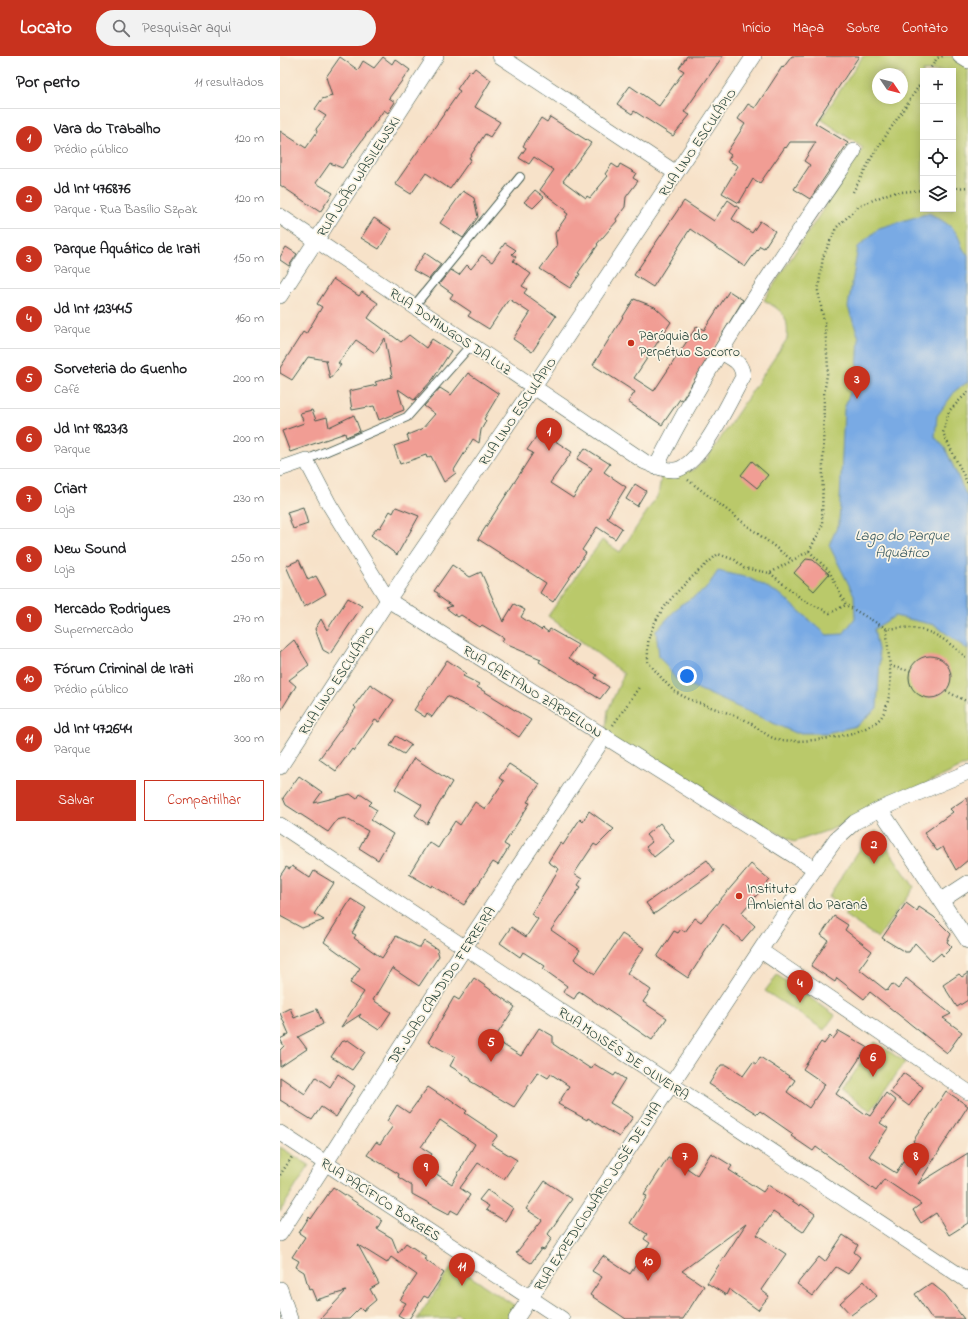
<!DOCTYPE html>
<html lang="pt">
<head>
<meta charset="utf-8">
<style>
	:root { --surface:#fff; --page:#f2f2f2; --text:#202124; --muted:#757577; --line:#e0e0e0; --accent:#c8321e }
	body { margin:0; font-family:"Indie Flower",sans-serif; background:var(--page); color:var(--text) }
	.controls { position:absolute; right:12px; top:12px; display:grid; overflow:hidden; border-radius:0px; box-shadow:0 2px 10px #0003 }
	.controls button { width:36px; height:36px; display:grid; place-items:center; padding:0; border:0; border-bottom:1px solid var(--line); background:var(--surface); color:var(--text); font:20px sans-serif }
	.compass { position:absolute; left:592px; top:12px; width:36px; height:36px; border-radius:50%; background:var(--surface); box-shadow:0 2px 10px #0003; rotate:125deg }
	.you { position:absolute; left:407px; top:620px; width:14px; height:14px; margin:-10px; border:3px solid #fff; border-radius:50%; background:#1a73e8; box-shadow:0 0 0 6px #1a73e833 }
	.badge { display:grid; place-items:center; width:26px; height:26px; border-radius:50%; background:var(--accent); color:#fff; font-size:13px; font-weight:700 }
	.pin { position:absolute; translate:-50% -33px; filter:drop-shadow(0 1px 2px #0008) }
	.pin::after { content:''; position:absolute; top:21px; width:14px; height:12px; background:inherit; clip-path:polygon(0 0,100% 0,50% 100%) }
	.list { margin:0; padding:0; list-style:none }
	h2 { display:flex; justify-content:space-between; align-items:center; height:52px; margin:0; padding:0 16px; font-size:17px }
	h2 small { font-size:13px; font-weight:400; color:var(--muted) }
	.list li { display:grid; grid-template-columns:26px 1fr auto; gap:12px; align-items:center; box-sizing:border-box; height:60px; padding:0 16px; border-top:1px solid var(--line) }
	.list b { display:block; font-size:15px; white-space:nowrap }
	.list p { margin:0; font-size:13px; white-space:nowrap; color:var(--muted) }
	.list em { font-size:13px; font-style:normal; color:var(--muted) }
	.actions { display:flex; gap:8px; padding:12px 16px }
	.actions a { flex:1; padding:9px 0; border:1px solid var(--accent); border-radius:0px; text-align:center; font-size:14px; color:var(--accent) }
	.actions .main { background:var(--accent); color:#fff }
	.icon { flex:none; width:22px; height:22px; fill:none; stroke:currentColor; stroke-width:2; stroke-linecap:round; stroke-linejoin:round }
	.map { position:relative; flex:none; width:688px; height:1263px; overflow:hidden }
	header { display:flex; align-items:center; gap:24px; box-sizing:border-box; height:56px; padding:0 20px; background:var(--accent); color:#fff }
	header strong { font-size:19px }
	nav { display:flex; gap:22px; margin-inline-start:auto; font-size:14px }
	.search { width:280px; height:36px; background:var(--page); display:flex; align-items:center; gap:10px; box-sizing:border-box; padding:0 14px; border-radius:22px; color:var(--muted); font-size:15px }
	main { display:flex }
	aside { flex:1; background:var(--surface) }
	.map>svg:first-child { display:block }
	.green { fill:#bac96b; stroke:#6c8350; fill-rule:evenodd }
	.water { fill:#79aae4; stroke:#4c748c }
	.building { fill:#f19d94; fill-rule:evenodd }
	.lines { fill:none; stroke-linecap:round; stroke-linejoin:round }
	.service-casing { stroke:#3f564a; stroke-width:10 }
	.minor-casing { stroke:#3f564a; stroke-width:16 }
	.path { stroke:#3f564a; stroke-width:2.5; stroke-dasharray:1 3; stroke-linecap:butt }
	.service { stroke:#fff; stroke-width:8 }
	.minor { stroke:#fff; stroke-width:15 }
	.poi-dot { fill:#c8321e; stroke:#fcf5e5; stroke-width:1.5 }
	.labels { text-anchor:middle; stroke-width:3.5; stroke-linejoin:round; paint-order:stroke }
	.street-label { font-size:14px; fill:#1f3d34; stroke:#fcf5e5 }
	.poi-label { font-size:14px; fill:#1f3d34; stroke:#fcf5e5; text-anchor:start }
	.water-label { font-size:15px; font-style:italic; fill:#365860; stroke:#fcf5e5 }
</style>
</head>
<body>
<header>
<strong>Locato</strong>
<div class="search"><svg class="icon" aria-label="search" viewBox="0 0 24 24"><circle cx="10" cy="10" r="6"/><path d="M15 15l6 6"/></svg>Pesquisar aqui</div>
<nav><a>Início</a><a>Mapa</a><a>Sobre</a><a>Contato</a></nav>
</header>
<main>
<aside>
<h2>Por perto<small>11 resultados</small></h2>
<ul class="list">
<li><span class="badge">1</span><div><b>Vara do Trabalho</b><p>Prédio público</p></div><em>120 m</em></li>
<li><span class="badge">2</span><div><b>Jd Int 476876</b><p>Parque · Rua Basílio Szpak</p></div><em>120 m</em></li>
<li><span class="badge">3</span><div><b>Parque Aquático de Irati</b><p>Parque</p></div><em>150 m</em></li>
<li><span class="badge">4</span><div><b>Jd Int 123445</b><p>Parque</p></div><em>160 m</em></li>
<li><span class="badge">5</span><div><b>Sorveteria do Guenho</b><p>Café</p></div><em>200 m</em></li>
<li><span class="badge">6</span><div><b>Jd Int 982313</b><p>Parque</p></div><em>200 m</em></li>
<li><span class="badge">7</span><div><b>Criart</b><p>Loja</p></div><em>230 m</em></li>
<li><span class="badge">8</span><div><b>New Sound</b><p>Loja</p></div><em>250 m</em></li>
<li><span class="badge">9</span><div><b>Mercado Rodrigues</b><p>Supermercado</p></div><em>270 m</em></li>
<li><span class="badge">10</span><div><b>Fórum Criminal de Irati</b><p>Prédio público</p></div><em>280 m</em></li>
<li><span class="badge">11</span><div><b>Jd Int 472644</b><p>Parque</p></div><em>300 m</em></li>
</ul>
<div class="actions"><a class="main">Salvar</a><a>Compartilhar</a></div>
</aside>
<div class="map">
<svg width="688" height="1263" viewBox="0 0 688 1263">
	<rect width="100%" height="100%" fill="#fcf5e5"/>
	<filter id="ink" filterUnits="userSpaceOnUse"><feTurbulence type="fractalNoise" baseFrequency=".025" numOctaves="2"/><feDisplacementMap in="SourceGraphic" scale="8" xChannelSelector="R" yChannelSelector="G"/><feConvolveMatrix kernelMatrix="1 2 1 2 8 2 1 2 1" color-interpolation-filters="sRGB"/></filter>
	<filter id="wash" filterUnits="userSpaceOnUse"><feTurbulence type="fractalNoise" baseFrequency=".012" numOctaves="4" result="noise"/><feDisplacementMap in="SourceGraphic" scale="16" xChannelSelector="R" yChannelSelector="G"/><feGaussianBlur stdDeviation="0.9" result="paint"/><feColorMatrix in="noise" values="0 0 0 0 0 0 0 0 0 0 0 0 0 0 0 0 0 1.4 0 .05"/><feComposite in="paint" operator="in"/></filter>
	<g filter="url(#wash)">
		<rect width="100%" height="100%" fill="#f7e2c9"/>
		<path class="green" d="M583 0H680L688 5V708L552 773 514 786 325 680 328 654 344 618 268 560 322 484 340 496 378 439 381 423 369 407 387 414 411 415 426 404 507 283C509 259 503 256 484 244L583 92 541 63ZM643 15H673V153H643ZM598 18H622V42H598Z
			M596 775 634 831 598 882 564 859 568 854 548 841 586 784Z
			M497 919 555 959 544 974 485 935Z
			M595 986 625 1006 591 1055 562 1035Z
			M0 1091 29 1109 0 1156Z
			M173 1209 237 1251 229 1263H184L177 1258 173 1263H137Z"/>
		<path class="water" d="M649 157C660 163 674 170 679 182 682 189 682 193 688 199V326L676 334 657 360 655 381 665 392 688 443V594L655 569 615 560 594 573 600 604 597 652 577 670 546 677H515L396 623 379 600 376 575 400 549 425 534 438 515 469 522 500 538 547 579 563 578 575 562 574 539 549 489 559 467 564 353 577 316 579 282 568 251 578 191 599 172Z"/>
		<g id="blocks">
			<path class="building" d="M407 0H443L404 56 410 59 393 80 354 55 352 58 337 48 350 30 379 50 404 15 399 12Z
				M512 0H579L535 67 568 87 530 143 514 133 530 109 524 105 536 86H510L506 92 505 91 480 127 473 123 459 147 442 137 458 110 448 104 451 99 447 96 465 68 458 63 468 48 475 52 502 11 503 12Z
				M60 1 78 14 83 5 94 12 103 1 112 8 115 3 130 14 109 42 115 46 108 57 104 54 62 112 50 107 36 127 53 137 40 156 0 129V75L26 92 37 76 36 73 46 60 35 53 42 43 52 40 46 21Z
				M195 12 211 24 195 51 220 66 210 81 205 78 189 102 191 103 170 133 146 117 131 138 115 128 180 35 177 33 190 14 192 16Z
				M270 61 311 87 283 125 306 142 307 140 310 142 328 120 325 118 332 108 338 112 340 108 356 117 353 122 358 125 346 141 345 151 336 163 337 165 317 188 318 189 298 217 300 218 290 232 260 213 277 190 275 177 288 158 285 156 286 154 260 134 274 114 254 101 249 108 239 102 246 92 243 90 261 62 267 66Z
				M255 134 264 141 253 152 244 146Z
				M183 135 194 142 198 161 183 182 160 167Z
				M448 144 459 152 452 163 472 177 480 165 495 175 484 192 480 190 465 211 410 173 373 231 354 219 404 145 434 165Z
				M94 162 111 173 99 193 81 182Z
				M225 187 236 194 232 198 236 201 233 205 251 218 242 230 247 233 244 237 276 260 252 296 233 283 250 257 229 243 209 273 188 260 191 256 170 242 173 238 159 228 171 214 179 219 187 209 191 213 202 199 212 206Z
				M6 191 17 198 9 210 0 204V201Z
				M145 197 161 208 149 223 133 214Z
				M53 223 79 240 82 236 98 247 88 262 121 286 129 279 146 292 152 283 171 295 153 323 134 344 118 333 124 354 99 364 94 350 72 354 69 335 97 329 95 326 112 321 105 282 95 297 76 284 58 307 61 309 50 323 46 304 28 301 12 324 0 317V312L23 276 26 278 42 251 37 248Z
				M449 235 463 244 402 344 400 343 382 369 348 346 355 336 313 309 354 243 375 251 391 266 354 322 374 335 417 270 424 274Z
				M188 317 219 338 204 363 206 365 201 374 199 387 193 383 174 414 176 417 164 426 151 400 147 402 146 399 120 408 114 390 129 385 127 379 142 373 155 358 144 350 160 332 171 339Z
				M32 354 36 364 47 361 49 371 74 359 80 375 66 381 65 377 10 396 2 375 24 367 20 357Z
				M260 375 292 396 270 427 293 442 312 412 297 403 305 392 330 408 324 416 346 431 327 462 342 472 335 483 317 471 302 494 306 497 273 546 260 537 266 527 198 483 253 397 247 394Z
				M472 405 488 419 477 432 461 419Z
				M355 428 366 435 357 450 346 443Z
				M23 451 28 468 13 473 7 456Z
				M116 451 139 460 117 499 91 479 98 471 100 472 110 455 113 457Z
				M526 503 533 504 549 518 534 535 514 517Z
				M19 504 28 524 36 520 46 538 24 551 6 510Z
				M172 509 190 521 201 516 223 566 234 548 245 554 241 561 261 574 263 572 268 576 270 573 298 589 289 602 317 619 315 622 329 631 320 643 259 606 261 603 230 590 222 585 224 582 202 569 200 571 181 559 178 561 166 552 172 550 158 540V537L154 535Z
				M68 542 82 550 50 598 43 594 35 573 41 563 47 574Z
				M14 584 29 609 9 624 16 630 0 656V596Z
				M629 621a21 21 0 1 1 42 0a21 21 0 1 1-42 0Z
				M167 604 186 617 183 620 199 628 197 631 251 664 239 681 200 656V657L167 640 152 661 147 657 145 661 134 654Z
				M90 628 114 644 99 666 95 664 74 695 72 693 56 715 39 703 76 652 74 650Z
				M116 680 131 689 124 698 110 690Z
				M134 702 172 726 147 768 135 759 142 749 115 733Z
				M229 708 260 728 247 746 250 747 224 788 229 791 218 809 213 806 184 849 152 829 151 831 129 818 149 786 158 792 175 765 180 769 195 746 205 753 224 725 219 722Z
				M19 720 42 736 34 747 70 738 77 743 80 738 92 746 89 749 97 754 91 764 113 778 98 804 79 792 88 775 65 762 57 764 48 776 6 749 3 742Z
				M688 741V804L676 814 663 791 657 795 644 777 673 756 670 753Z
				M309 755 334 773 317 790 314 788 294 818 302 823 298 829 301 831 271 874 300 894 294 903 315 918 342 878 364 892 347 917 371 934 363 946 387 962 372 984 299 935 294 943 283 936 287 930 263 913 265 910 243 896 240 901 220 887 231 871 246 881 258 863 251 858 279 813 268 806 280 787 283 789 300 763 303 766Z
				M380 767 394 785 374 801 366 791 372 786 366 779Z
				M427 804 435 815 374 858 366 847Z
				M471 808 490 824 461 857 475 870 462 885 443 868 408 922 377 901 394 875 398 877 401 873 405 876 415 862 421 866Z
				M12 810 30 822 34 815 54 827 34 858 44 864 22 872 0 860V820L6 811 10 813Z
				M71 843 86 852 72 877 76 879 74 882 102 902 116 880 138 891H140L144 885 157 893 159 900 139 930 112 912 93 944 111 956 99 974 79 961 81 958 61 971 84 936 70 927 80 912 44 886Z
				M626 847 637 855 639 851 654 861 671 878 667 886 672 891 663 900 661 897 652 905 635 887 629 896H625L602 882Z
				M554 860 568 869 565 874 592 895 579 913 607 935 612 928 618 933 626 922 671 958 663 962 682 976 667 997 590 936 584 943 557 922 555 926 531 910 548 884 541 879Z
				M688 917V944L677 951 663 929 679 918 682 921Z
				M194 922 235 951 214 983 241 1000 259 972 273 980V988L311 1013 314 1008 334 1020 336 1017 345 1023 330 1047 353 1061 339 1081 308 1062 307 1064 278 1048 289 1030 271 1018 268 1022 258 1016 234 1051 190 1025 191 1023 170 1010 175 1001 148 986 174 941 179 944Z
				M10 952 14 962 37 953 43 968 18 981 27 993 0 1011V994L4 990 0 983 9 978 0 957Z
				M559 975 587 991 556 1038 584 1058 585 1057 590 1060 606 1037 616 1045 600 1067 608 1072 589 1100 616 1117 635 1087 633 1085 666 1035 688 1050 638 1128 688 1097V1167L669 1179 656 1157 641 1167 633 1154 641 1148 604 1123 596 1135 536 1091 533 1095 511 1080 513 1078 480 1055 477 1058 429 1028 441 1009H447L463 1020 473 1006 476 1008 480 1001 515 1024 507 1036 529 1052 545 1028 523 1013 541 986 544 988 550 980 553 983Z
				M68 984 85 996 72 1014 51 1001 61 986Z
				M623 1017 643 1031 629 1050 610 1036Z
				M58 1018 75 1030 56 1061 41 1051 32 1064 0 1044V1021L25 1038 36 1021 50 1031Z
				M148 1031 166 1043 167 1041 187 1055 185 1057 218 1079 211 1088 237 1104 224 1123 198 1107 180 1132 190 1139 178 1158 171 1154 169 1158 132 1138V1130L118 1121 119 1118 87 1099 96 1086 100 1088 113 1070 107 1065 117 1049 129 1057ZM160 1064 195 1088 172 1128 144 1110 152 1098 141 1091Z
				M431 1097 452 1110 449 1114 483 1136 488 1129 520 1150 521 1148 535 1158 523 1176 493 1156 477 1179 506 1198 481 1234 489 1240 478 1254 449 1233 446 1239 427 1227 466 1168 402 1215 424 1230 403 1263H346L310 1239 322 1221 312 1215 323 1200 350 1218 370 1187 364 1183 367 1178 350 1167 367 1140 364 1139 388 1102H392L417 1119Z
				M265 1125 292 1143 268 1178 272 1182 264 1194 261 1193 251 1207 236 1197 262 1164 246 1153Z
				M53 1131 102 1164 97 1173 112 1182 118 1197 126 1187 147 1201 144 1203 164 1217 148 1242 144 1240 129 1263H125L118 1259 126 1247 120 1244 137 1219 111 1201 107 1207 78 1189 99 1228 90 1233 96 1244 83 1255 80 1252 69 1263H40L66 1235 36 1244 31 1232 29 1233 24 1216 16 1211 19 1205 12 1201 25 1181 19 1177 29 1161 31 1163Z
				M207 1134 233 1152 225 1165 206 1154 209 1150 199 1144Z
				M563 1179 578 1189 574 1196 580 1201 568 1218 556 1211 533 1240 517 1228 539 1201 545 1206Z
				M584 1225 597 1240 571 1259 560 1247Z
				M651 1227 665 1238 684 1263H652L635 1238Z"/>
		</g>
	</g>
	<g filter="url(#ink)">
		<use href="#blocks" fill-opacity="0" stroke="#3f564a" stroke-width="1"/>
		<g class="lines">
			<g class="service-casing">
				<path id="service" d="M134 250 240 121
					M26 404 127 361 191 289"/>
			</g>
			<g class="minor-casing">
				<path id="minor" d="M220 0 396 117
					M680 0 688 5
					M0 160 365 406C374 410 386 415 395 414 421 410 450 343 463 321 462 306 453 303 441 296
					M0 240 156 0
					M376 411C432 299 504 197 574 95
					M0 413 26 404 49 448 108 544 535 813
					M0 711 108 544 254 330 474 0
					M600 753 688 885
					M0 769 688 1225
					M662 844 688 827
					M481 895 688 1036
					M0 1077 282 1263
					M0 1178 185 891 325 680
					M0 1233 10 1263
					M236 1263 520 834 556 783 575 766 600 753 688 716"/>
			</g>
			<path class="path" d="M649 15 657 2 663 0
				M673 132 688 131
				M643 134 610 137 579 150 556 172 543 201 538 235 545 270 548 312 544 338 542 471 529 495 490 517 464 512 455 504 438 498C413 520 381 546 370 578 367 586 368 597 368 606 376 615 385 627 394 635 413 648 446 654 467 665 476 670 484 678 493 682 514 690 589 681 602 660 617 634 607 601 607 573 645 568 661 579 688 603
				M573 136 593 99 643 24
				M688 336 669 355 663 377 688 428
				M408 424 512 504
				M529 495 549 515 566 549 607 573
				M490 517 523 544 550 557 566 549
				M610 610 630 615
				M666 635 688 646
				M333 669 360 630
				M0 1119 12 1101"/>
			<use href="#service" class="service"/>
			<use href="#minor" class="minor"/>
		</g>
	</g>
	<g class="poi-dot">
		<circle cx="351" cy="287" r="4"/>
		<circle cx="459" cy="840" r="4"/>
	</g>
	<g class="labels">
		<g class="street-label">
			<text transform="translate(417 86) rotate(-56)" y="5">RUA LINO ESCULÁPIO</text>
			<text transform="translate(78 120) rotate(-57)" y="5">RUA JOÃO WASILEWSKI</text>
			<text transform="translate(171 275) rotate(34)" y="5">RUA DOMINGOS DA LUZ</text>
			<text transform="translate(237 355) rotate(-56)" y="5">RUA LINO ESCULÁPIO</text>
			<text transform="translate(56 624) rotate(-57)" y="5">RUA LINO ESCULÁPIO</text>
			<text transform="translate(253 635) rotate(32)" y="5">RUA CAETANO ZARPELLON</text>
			<text transform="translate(161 929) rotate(-57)" y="5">DR. JOAO CANDIDO FERREIRA</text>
			<text transform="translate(344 997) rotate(34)" y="5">RUA MOISÉS DE OLIVEIRA</text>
			<text transform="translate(317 1140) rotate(-57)" y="5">RUA EXPEDICIONÁRIO JOSÉ DE LIMA</text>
			<text transform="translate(101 1143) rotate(33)" y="5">RUA PACÍFICO BORGES</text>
		</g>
		<g class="poi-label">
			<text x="359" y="284">Paróquia do<tspan x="359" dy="16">Perpétuo Socorro</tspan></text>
			<text x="467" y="837">Instituto<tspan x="467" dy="16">Ambiental do Paraná</tspan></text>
		</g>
		<g class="water-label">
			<text x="622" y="484">Lago do Parque<tspan x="622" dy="17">Aquático</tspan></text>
		</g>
	</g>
</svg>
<div class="controls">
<button>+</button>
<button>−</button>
<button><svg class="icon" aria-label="locate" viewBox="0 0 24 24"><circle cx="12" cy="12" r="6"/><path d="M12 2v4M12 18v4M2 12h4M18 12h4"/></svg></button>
<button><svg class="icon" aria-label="layers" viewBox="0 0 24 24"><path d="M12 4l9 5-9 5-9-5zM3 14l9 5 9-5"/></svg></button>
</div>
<svg class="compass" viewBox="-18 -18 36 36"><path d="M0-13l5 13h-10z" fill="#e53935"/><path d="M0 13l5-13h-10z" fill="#757577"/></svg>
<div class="you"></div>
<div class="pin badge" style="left:269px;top:395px">1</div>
<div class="pin badge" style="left:594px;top:808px">2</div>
<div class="pin badge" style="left:577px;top:343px">3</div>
<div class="pin badge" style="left:520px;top:947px">4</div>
<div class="pin badge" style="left:211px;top:1006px">5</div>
<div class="pin badge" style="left:593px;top:1021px">6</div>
<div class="pin badge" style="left:405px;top:1120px">7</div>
<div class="pin badge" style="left:636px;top:1120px">8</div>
<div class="pin badge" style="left:146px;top:1131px">9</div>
<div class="pin badge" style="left:368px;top:1225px">10</div>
<div class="pin badge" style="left:182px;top:1230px">11</div>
</div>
</main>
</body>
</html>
